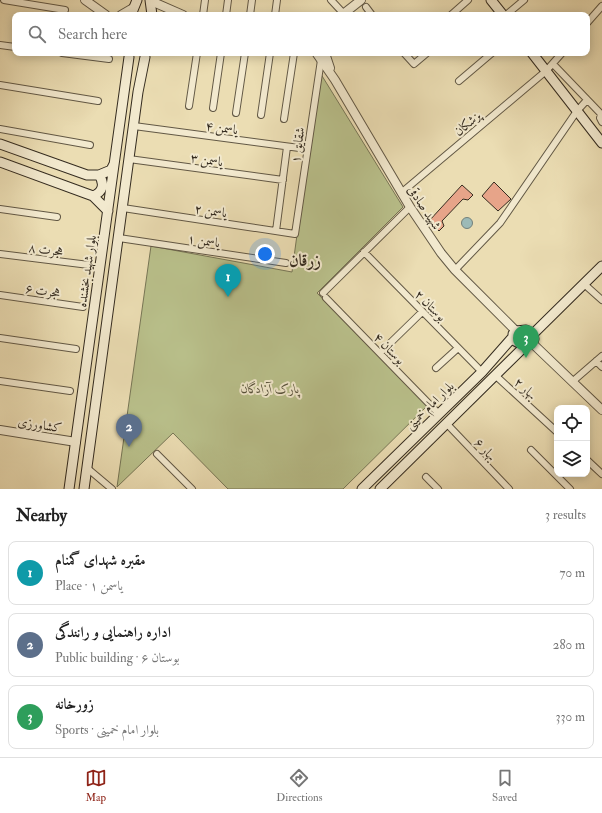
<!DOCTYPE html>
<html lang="en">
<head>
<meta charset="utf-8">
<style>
	:root { --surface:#fff; --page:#f6f6f6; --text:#222; --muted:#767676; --line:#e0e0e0; --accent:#8f2418 }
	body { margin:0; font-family:"IM FELL Double Pica",Amiri,serif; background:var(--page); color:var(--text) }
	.controls { position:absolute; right:12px; bottom:12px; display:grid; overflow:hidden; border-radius:8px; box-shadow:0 2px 10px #0003 }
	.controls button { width:36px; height:36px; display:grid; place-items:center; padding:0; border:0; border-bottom:1px solid var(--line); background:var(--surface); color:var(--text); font:20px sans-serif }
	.you { position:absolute; left:265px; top:254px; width:14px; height:14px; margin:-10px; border:3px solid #fff; border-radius:50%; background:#1a73e8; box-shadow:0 0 0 6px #1a73e833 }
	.badge { display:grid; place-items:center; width:26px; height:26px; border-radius:50%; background:var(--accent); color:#fff; font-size:13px; font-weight:700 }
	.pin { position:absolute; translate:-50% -33px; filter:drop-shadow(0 1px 2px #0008) }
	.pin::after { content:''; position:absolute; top:21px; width:14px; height:12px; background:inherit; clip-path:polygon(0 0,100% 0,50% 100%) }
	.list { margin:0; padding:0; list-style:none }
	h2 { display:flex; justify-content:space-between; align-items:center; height:52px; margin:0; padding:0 16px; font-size:17px }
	h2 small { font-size:13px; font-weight:400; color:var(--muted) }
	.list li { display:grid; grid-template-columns:26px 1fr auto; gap:12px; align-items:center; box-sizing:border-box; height:64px; margin:0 8px 8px; padding:0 8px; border:1px solid var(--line); border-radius:8px }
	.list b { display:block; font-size:15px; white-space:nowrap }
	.list p { margin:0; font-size:13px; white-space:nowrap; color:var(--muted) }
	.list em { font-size:13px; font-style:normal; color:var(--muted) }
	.icon { flex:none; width:22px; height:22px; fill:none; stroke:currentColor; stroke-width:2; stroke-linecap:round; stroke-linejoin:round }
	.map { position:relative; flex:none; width:602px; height:489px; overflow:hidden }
	.search { position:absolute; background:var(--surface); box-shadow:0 2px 10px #0003; left:12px; right:12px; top:12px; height:44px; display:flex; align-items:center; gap:10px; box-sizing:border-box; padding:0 14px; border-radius:8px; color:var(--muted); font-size:15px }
	.sheet { height:268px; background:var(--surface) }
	nav { display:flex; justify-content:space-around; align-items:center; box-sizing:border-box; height:56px; border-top:1px solid var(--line); background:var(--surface); font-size:11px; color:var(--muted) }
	nav a { display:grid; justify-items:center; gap:2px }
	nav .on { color:var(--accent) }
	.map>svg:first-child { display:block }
	.green { fill:#b9c08b; stroke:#777656 }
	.water { fill:#9cbab7; stroke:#73817b }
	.building { fill:#e7a489; stroke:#352c20 }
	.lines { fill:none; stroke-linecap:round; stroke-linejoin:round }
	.minor-casing { stroke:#625845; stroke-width:8 }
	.tertiary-casing { stroke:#625845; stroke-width:10 }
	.secondary-casing { stroke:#352c20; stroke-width:11 }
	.minor { stroke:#f2e9ce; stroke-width:6 }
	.tertiary { stroke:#f2e9ce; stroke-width:8 }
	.secondary { stroke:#f2e9ce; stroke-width:9 }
	.labels { text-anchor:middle; stroke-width:4; stroke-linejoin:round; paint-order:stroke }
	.street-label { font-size:13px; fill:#352c20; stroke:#f2e9ce }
	.park-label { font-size:13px; font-style:italic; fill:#56513b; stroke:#f2e9ce }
	.district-label { font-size:17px; font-weight:bold; fill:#352c20; stroke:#f2e9ce }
</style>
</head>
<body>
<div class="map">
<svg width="602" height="489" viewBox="0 0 602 489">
	<rect width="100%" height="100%" fill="#ebddb3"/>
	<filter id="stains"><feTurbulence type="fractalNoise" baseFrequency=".005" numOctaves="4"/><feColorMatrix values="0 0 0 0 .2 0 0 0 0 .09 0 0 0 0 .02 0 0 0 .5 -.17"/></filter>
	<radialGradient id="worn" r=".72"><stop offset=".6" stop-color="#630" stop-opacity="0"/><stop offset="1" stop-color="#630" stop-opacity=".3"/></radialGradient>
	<path class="green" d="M319 71 403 207 317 293 427 406 343 489H228L173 433 117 487 151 246 292 272Z"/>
	<path class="water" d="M461.5 223a5.5 5.5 0 1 1 11 0a5.5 5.5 0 1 1-11 0Z"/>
	<path class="building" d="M494 182 511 199 498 211 482 196Z
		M462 185 473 195 468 200 463 199 442 221 444 226 439 231 429 221Z"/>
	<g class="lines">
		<g class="minor-casing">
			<path id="minor" d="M4 0 65 10
				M331 0 344 14
				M366 7 372 15
				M203 15 205 0
				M226 15 228 0
				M250 15 252 0
				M275 15 277 0
				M451 15 468 0
				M506 15 524 0
				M587 23 602 6
				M0 45 15 47
				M62 53 109 59
				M404 53 414 64 427 53
				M553 64 601 114 600 118 602 122
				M459 81 492 53
				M0 85 98 101
				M189 106 197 53
				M213 108 221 53
				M236 113 245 53
				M261 115 270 53
				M284 119 294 53
				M134 126 307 149
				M0 129 90 145
				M129 159 283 180
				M401 193 546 71 562 53
				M123 208 295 234 321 60
				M0 209 57 217
				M276 231 287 147
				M119 238 286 263
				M364 252 482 372
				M0 254 89 265
				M455 270 500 223 577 111 587 100
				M584 284 602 300
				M323 293 410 207
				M0 295 83 307
				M326 298 439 414
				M0 338 76 349
				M380 353 422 312
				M596 361 602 367
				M436 368 458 348
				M496 376 557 432
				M0 381 70 391
				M572 382 602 356
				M447 424 509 489
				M531 450 570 489
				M157 454 192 489
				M587 460 602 474
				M87 468 112 489
				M426 477 438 489"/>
		</g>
		<g class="tertiary-casing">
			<path id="tertiary" d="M85 0 106 15
				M151 1 183 15
				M121 15 133 8
				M342 15 361 0
				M325 53 330 68
				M317 54 335 80 410 207 441 253 455 270 516 331
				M532 343 602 410
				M0 430 76 442"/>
		</g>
		<g class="secondary-casing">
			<path id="secondary" d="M150 0 152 15
				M491 0 503 15
				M131 15 137 0
				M532 53 602 143
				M0 144 87 175H99L111 170 114 164
				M0 162 93 196 108 211
				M93 196C103 192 105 184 99 175
				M526 330 533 334 534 339 532 343 523 345 513 340V334L516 331Z
				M533 334 602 266
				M69 489 129 57
				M84 489 138 92 145 57
				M362 489 482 372 512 338
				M380 489 526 345"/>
		</g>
		<use href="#minor" class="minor"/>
		<use href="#tertiary" class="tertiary"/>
		<use href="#secondary" class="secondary"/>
	</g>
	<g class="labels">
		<g class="street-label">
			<text transform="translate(467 123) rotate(-40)" y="5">پزشکان</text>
			<text transform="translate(222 127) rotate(8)" y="5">یاسمن ۴</text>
			<text transform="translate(297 145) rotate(-82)" y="5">شقایق ۱</text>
			<text transform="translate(207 159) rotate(8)" y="5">یاسمن ۳</text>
			<text transform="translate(425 207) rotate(57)" y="5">شهید صادقی</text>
			<text transform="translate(211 210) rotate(8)" y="5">یاسمن ۲</text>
			<text transform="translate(204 240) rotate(8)" y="5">یاسمن ۱</text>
			<text transform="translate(46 249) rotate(7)" y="5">هجرت ۸</text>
			<text transform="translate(86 271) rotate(-82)" y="5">بلوار شهید بخشنده</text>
			<text transform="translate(43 290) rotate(8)" y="5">هجرت ۶</text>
			<text transform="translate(431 305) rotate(45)" y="5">بوستان ۲</text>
			<text transform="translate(390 348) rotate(46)" y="5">بوستان ۴</text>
			<text transform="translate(526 388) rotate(43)" y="5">بهار ۲</text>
			<text transform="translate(429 405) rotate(-44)" y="5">بلوار امام خمینی</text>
			<text transform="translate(40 424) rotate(9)" y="5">کشاورزی</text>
			<text transform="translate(486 449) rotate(47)" y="5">بهار ۶</text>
		</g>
		<g class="park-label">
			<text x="270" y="393">پارک آزادگان</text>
		</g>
		<g class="district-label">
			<text x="305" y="266">زرقان</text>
		</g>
	</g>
	<rect width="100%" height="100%" filter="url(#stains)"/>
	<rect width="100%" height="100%" fill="url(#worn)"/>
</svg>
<div class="controls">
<button><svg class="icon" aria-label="locate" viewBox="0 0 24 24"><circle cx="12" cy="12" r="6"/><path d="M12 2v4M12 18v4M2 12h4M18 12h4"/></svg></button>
<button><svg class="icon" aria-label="layers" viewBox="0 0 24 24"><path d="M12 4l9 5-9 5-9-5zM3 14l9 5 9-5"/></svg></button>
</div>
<div class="you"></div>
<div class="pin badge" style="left:228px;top:297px;background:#0f9aa8">1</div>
<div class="pin badge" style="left:129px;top:447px;background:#5c6f8a">2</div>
<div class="pin badge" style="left:526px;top:358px;background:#2e9e5b">3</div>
<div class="search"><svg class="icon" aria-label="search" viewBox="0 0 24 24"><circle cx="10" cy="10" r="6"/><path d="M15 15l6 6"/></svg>Search here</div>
</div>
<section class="sheet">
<h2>Nearby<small>3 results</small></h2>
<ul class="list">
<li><span class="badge" style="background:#0f9aa8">1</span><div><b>مقبره شهدای گمنام</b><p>Place · یاسمن ۱</p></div><em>70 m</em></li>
<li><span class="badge" style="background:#5c6f8a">2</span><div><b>اداره راهنمایی و رانندگی</b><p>Public building · بوستان ۶</p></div><em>280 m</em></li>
<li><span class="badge" style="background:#2e9e5b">3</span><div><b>زورخانه</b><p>Sports · بلوار امام خمینی</p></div><em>330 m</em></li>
</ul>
</section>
<nav>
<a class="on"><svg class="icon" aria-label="map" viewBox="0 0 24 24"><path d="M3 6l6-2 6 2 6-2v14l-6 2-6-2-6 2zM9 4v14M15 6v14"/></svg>Map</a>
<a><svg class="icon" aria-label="directions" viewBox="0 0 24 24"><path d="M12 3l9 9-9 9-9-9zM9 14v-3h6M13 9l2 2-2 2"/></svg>Directions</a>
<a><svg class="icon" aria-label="saved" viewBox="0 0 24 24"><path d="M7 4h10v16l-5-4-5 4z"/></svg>Saved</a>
</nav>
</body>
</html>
